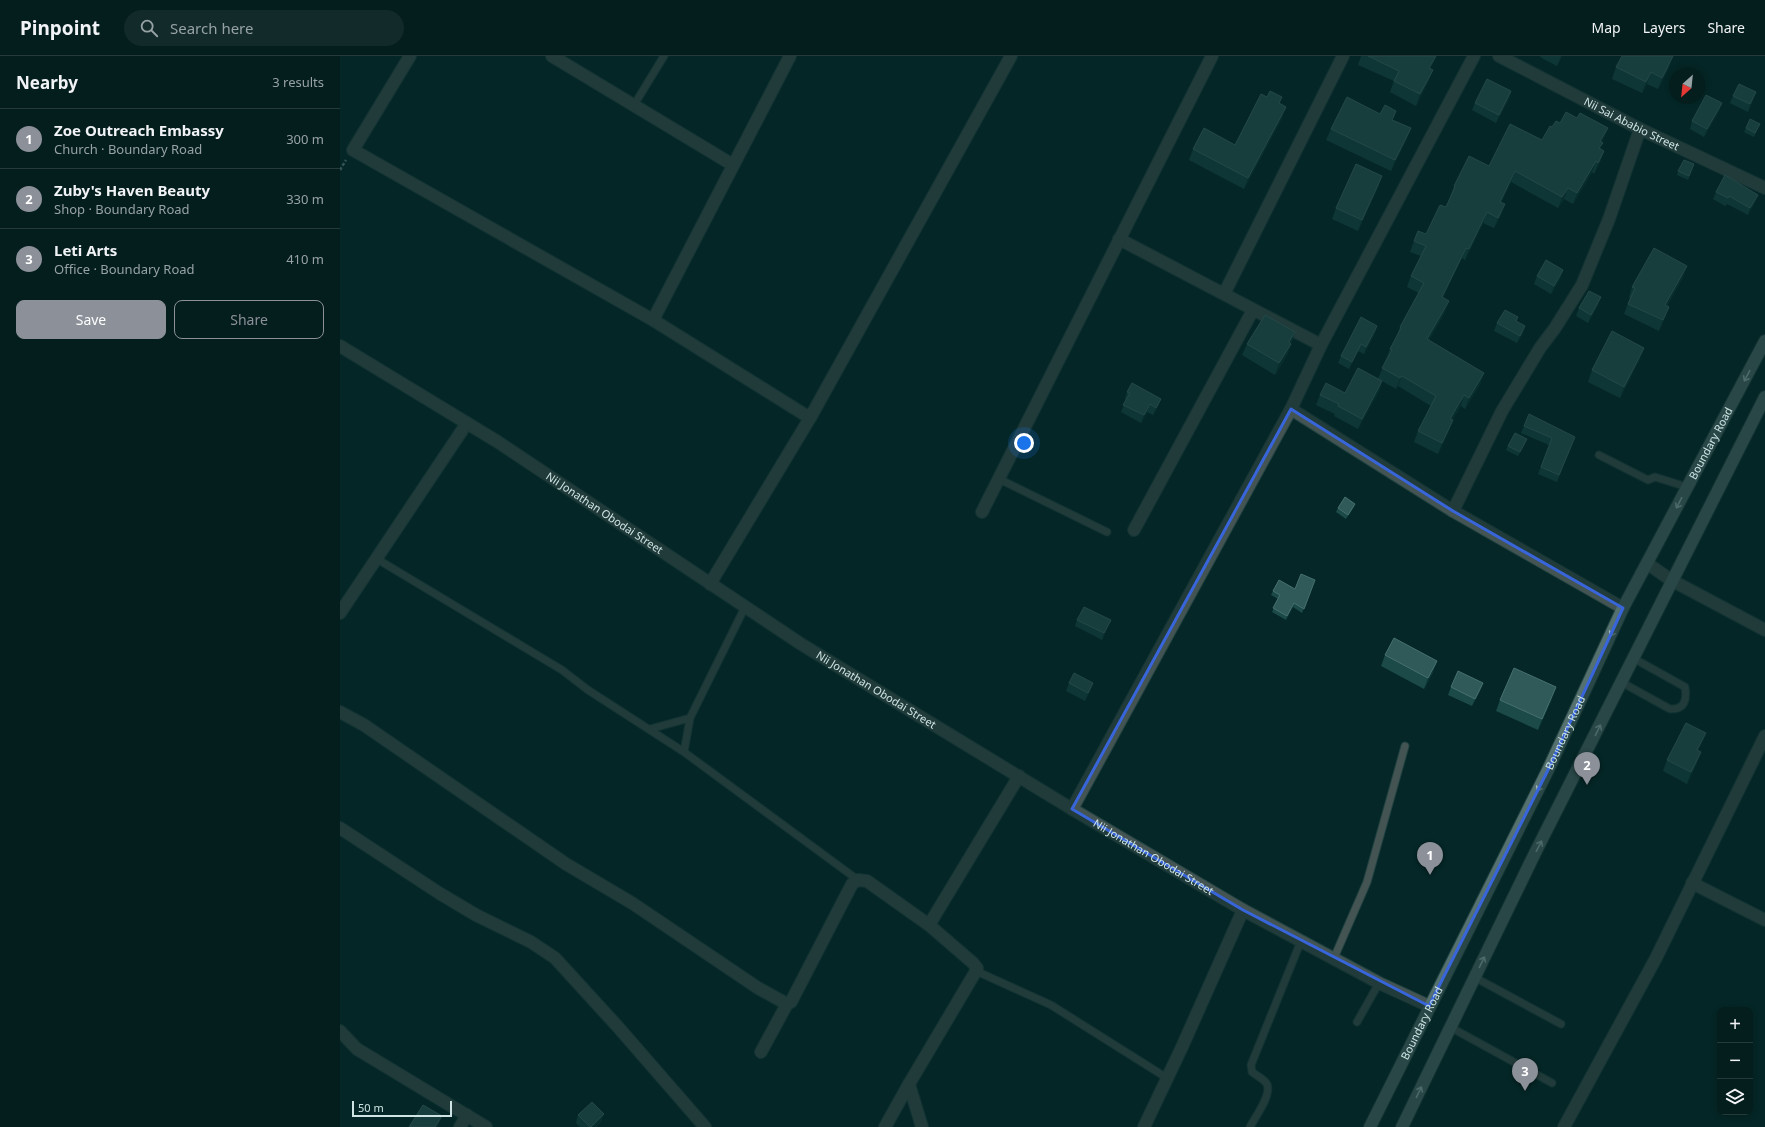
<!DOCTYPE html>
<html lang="en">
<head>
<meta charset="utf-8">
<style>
	:root { --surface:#041d1d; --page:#122a2a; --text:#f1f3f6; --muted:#97a2a4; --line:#253b3b; --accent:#8c9099 }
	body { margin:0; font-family:"Noto Sans",sans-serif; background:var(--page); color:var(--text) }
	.controls { position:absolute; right:12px; bottom:12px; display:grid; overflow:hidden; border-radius:8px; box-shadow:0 2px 6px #0003 }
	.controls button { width:36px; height:36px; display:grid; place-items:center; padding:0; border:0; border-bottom:1px solid var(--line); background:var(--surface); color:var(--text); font:20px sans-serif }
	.compass { position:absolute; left:1329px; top:12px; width:36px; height:36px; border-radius:50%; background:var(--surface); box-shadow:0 2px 6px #0003; rotate:207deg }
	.scale { position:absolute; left:12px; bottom:10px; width:100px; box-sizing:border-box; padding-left:4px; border:2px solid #cee5e4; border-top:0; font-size:11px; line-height:14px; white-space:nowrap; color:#cee5e4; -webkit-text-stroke:3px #052727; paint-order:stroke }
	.you { position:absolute; left:684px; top:387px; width:14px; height:14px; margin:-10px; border:3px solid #fff; border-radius:50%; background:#1a73e8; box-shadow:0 0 0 6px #1a73e833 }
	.badge { display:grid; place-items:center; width:26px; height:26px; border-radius:50%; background:var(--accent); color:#fff; font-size:13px; font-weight:700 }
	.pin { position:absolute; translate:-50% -33px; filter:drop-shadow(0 1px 2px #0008) }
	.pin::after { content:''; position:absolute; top:21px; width:14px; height:12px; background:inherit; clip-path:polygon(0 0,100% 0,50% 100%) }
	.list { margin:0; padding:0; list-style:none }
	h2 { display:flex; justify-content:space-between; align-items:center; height:52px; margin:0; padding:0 16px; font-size:17px }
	h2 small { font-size:13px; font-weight:400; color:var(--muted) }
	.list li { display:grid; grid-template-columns:26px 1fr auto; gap:12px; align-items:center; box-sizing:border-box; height:60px; padding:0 16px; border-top:1px solid var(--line) }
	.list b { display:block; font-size:15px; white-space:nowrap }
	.list p { margin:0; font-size:13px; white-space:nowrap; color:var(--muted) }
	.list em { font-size:13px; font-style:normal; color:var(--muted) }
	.actions { display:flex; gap:8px; padding:12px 16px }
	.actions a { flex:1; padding:9px 0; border:1px solid var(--accent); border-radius:8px; text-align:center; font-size:14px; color:var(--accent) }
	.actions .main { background:var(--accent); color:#fff }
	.icon { flex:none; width:22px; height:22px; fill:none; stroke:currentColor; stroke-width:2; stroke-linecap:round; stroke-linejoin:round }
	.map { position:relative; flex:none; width:1425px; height:1071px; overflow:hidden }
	header { display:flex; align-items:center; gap:24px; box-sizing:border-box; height:56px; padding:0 20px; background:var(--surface); border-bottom:1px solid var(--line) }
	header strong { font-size:19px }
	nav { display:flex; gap:22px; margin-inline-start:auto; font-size:14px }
	.search { width:280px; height:36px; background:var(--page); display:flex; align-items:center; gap:10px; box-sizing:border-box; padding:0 14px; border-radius:22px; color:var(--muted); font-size:15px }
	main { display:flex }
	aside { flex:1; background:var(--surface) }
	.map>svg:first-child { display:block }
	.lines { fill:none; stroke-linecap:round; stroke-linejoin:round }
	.service-casing { stroke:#214241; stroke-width:9 }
	.minor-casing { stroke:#214241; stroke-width:14 }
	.secondary-casing { stroke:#214241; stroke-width:14 }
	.path { stroke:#6f8b8b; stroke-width:2.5; stroke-dasharray:3 2; stroke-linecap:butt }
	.service { stroke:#435453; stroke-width:7 }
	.minor { stroke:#435453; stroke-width:12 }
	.secondary { stroke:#54706f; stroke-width:12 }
	.wall { fill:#1b4a49 }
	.shaded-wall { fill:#0a3534 }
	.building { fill:#2f5a59; stroke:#48706f }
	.oneway { stroke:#a3bcbb }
	.marked { fill:none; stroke:#3865da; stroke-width:3; stroke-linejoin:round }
	.labels { text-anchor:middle; stroke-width:3.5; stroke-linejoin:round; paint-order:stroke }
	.street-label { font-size:11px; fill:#cee5e4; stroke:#052727 }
</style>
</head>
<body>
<header>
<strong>Pinpoint</strong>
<div class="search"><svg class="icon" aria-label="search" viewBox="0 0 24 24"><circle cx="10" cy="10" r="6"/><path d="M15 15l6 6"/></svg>Search here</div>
<nav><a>Map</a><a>Layers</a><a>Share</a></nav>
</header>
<main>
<aside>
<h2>Nearby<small>3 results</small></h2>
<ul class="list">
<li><span class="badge">1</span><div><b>Zoe Outreach Embassy</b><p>Church · Boundary Road</p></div><em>300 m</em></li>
<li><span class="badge">2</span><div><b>Zuby's Haven Beauty</b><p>Shop · Boundary Road</p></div><em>330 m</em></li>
<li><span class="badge">3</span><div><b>Leti Arts</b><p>Office · Boundary Road</p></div><em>410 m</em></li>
</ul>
<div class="actions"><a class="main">Save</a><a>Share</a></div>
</aside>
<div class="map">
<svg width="1425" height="1071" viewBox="0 0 1425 1071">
	<rect width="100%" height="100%" fill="#052727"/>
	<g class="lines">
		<g class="service-casing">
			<path id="service" d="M294 49 324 0
				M1259 399 1308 424 1315 421 1347 431
				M659 423 767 476
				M37 503 222 614 248 634 344 696 518 824
				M1281 626 1330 653C1345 654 1347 643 1345 631L1293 602
				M350 662 405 551
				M310 673 350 662 344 696
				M994 902 1027 826 1065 690
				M636 915 711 949 827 1022
				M1134 921 1221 968
				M1017 966 1039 927
				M1110 971 1212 1027
				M910 1071C915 1061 932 1039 927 1028 924 1023 917 1020 912 1016L911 1009 961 885"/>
		</g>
		<g class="minor-casing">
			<g id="minor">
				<path d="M70 0 13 94 313 264 470 362"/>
				<path d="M212 0 393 109"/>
				<path id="s1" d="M1159 0 1300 73 1425 132"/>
				<path d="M779 183 981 289"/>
				<path d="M884 238 1003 0"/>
				<path d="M313 264 450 0"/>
				<path id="s2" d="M0 290 158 386 461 588 732 753 903 854 1039 927 1089 950"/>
				<path d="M951 353 1113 455 1283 552"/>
				<path d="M1113 455 1162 355 1200 292 1215 272 1242 229 1269 163 1300 73"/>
				<path d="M642 456 872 0"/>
				<path d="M794 474 913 254"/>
				<path d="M1308 508 1331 524 1425 574"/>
				<path d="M370 528 470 362 671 0"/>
				<path d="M0 557 127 367"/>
				<path d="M0 656 24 669 226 808 292 847 418 932 447 948 451 946 512 828 518 824 527 825 589 869"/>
				<path d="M732 753 951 353 981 289 1134 0"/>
				<path d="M0 772 99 837 136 859 191 886 215 902 278 971 365 1071"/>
				<path d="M1352 827 1425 864"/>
				<path d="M0 975 17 993 146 1071"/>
				<path d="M421 996 447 948"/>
				<path d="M569 1028 582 1071"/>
				<path d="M120 1071 127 1059"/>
				<path d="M545 1071 569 1028 636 915 637 912 633 907 589 869 679 720"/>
				<path d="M804 1071 842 991 903 854"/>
				<path d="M1224 1071 1316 902 1425 680"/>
			</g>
		</g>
		<g class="secondary-casing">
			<g id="secondary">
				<path id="s3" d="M1030 1071 1208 714 1283 552 1425 285"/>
				<path d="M1062 1071 1196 795 1425 341"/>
			</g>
		</g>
		<path class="path" d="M0 114 6 104"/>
		<use href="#service" class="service"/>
		<use href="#minor" class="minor"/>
		<use href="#secondary" class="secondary"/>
	</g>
	<path class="wall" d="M1021 0H1096L1090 13 1093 14 1088 26 1076 50 1050 36 1054 25 1018 9Z
		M1201 0H1222L1217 10 1200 1Z
		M1276 11H1329L1318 33 1307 28 1302 37 1272 23Z
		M1171 35 1169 43 1156 67 1132 54 1135 47Z
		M1416 36 1413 44 1408 56 1390 47 1393 40Z
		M927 41H942L939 48 942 62 904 133 849 104 853 93 895 89Z
		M1382 47 1379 55 1364 81 1350 73 1352 65Z
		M1237 62 1268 72 1264 82 1262 86 1260 93 1264 95 1260 106 1254 118 1252 116 1233 148 1224 143 1218 152 1171 126 1161 147V159L1154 172 1143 167 1125 204 1122 202 1103 241 1105 256 1089 284 1144 317 1140 328 1125 353 1121 350 1112 364 1109 375 1098 398 1074 386 1078 375 1091 350 1058 330 1056 333 1042 325 1039 335 1018 373 994 360 995 358 976 349 980 339 1005 337 1038 323 1050 293 1056 282 1060 271 1079 237 1067 231 1071 220 1081 200 1070 196 1074 185 1086 178 1106 151 1110 142V141L1114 130 1149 110 1202 84 1212 71 1220 67Z
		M1053 64 1071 72 1066 84 1051 115 986 84 991 73Z
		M1420 68 1414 81 1404 76 1406 72Z
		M1354 108 1348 124 1337 119 1338 115Z
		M1042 120 1038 131 1018 175 992 163 996 152Z
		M1376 136 1415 146 1408 159 1387 148 1385 150 1373 143Z
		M1223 214 1221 221 1211 238 1194 228 1197 220Z
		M1343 221 1327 250 1329 251 1325 261 1319 275 1284 258 1290 242 1289 241 1292 231Z
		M1258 249 1248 267 1236 260 1239 252Z
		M1157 267 1183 277 1177 287 1154 275Z
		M1037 270 1035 277 1024 298 1018 295 1009 313 998 307 1001 300Z
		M955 276 947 299 935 319 902 299 907 288Z
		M1300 303 1280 342 1248 326 1252 314Z
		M787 336 821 343 818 350 813 359 807 356 801 367 781 356 786 344 785 343Z
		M1184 370 1232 388 1217 426 1198 418 1209 389 1181 377Z
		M1185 387 1178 400 1166 394 1168 390Z
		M1014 451 1006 463 996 456 998 452Z
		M975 524 962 557 953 551 946 564 932 556 938 543 931 539 933 535 955 533Z
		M737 564H771L768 571 762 584 735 570Z
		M1045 599 1097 605 1093 616 1084 633 1041 610Z
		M729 627H753L750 635 745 645 726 635Z
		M1143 627 1140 635 1132 650 1108 639 1111 631Z
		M1212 643 1198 674 1156 655 1160 644Z
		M1361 688 1358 694 1357 707 1347 728 1323 715 1327 704Z
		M238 1059 261 1066 256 1071H240L236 1067Z"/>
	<path class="shaded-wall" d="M1096 0 1091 11 1085 24 1089 12Z
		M1221 0H1222L1217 10Z
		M1333 0 1329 11 1318 33 1322 22Z
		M1093 14 1088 26 1076 50 1080 38Z
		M1311 16 1307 28 1302 37 1306 26Z
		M1171 35 1169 43 1156 67 1159 59Z
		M1416 36 1413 44 1408 56 1410 48Z
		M1382 47 1379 55 1364 81 1367 73Z
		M946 51 942 62 904 133 908 122Z
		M1071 72 1066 84 1051 115 1055 104Z
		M1268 72 1264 82 1256 96 1260 85Z
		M1264 95 1260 106 1254 118 1258 107Z
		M1256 105 1252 116 1233 148 1237 137Z
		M1175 115 1171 126 1156 157 1160 146Z
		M1042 120 1038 131 1018 175 1022 164Z
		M1228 132 1224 143 1218 152 1222 141Z
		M1418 139 1415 146 1408 159 1410 152Z
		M1165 148 1161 159 1154 172 1158 162Z
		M1147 156 1143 167 1125 204 1129 193Z
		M1126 192 1122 202 1098 252 1102 241Z
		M1347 210 1343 221 1322 260 1325 249Z
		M1223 214 1221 221 1211 238 1214 230Z
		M1261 241 1258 249 1248 267 1251 259Z
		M1109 245 1105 256 1083 294 1087 283Z
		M1329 251 1325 261 1319 275 1323 264Z
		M1037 270 1035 277 1024 298 1026 291Z
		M1185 270 1183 277 1177 287 1180 280Z
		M955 276 947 299 935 319 939 307 949 286Z
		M1021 288 1018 295 1009 313 1012 306Z
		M1304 292 1300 303 1280 342 1284 331Z
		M1144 317 1140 328 1125 353 1129 342Z
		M1062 320 1058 330 1056 333 1060 322Z
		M1042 325 1039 335 1018 373 1022 363Z
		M1124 339 1121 350 1106 373 1110 363Z
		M821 343 818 350 813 359 816 352Z
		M810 348 807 356 801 367 804 359Z
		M1113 364 1109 375 1098 398 1102 387Z
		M1015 448 1014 451 1006 463 1008 459Z
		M954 547 953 551 946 564 947 560Z
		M771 564 768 571 762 584 764 577Z
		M1097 605 1093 616 1084 633 1088 622Z
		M753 627 750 635 745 645 748 637Z
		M1143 627 1140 635 1132 650 1135 643Z
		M1216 631 1212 643 1198 674 1202 663Z
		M1366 677 1361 688 1353 705 1357 694Z
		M1361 696 1357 707 1347 728 1351 716Z
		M264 1058 261 1066 256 1071H251Z
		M102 1060 98 1071H95Z"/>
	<path class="building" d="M1028 0H1096L1089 12 1093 14 1080 38 1054 25 1059 15Z
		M1282 0H1333L1322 22 1311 16 1306 26 1276 11Z
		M1147 23 1171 35 1159 59 1135 47Z
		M1399 28 1416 36 1410 48 1393 40Z
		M930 35 942 41 939 47 946 51 908 122 853 93 864 72 895 89 921 38 927 41Z
		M1366 39 1382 47 1367 73 1352 65Z
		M1007 41 1040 58 1045 49 1056 55 1052 64 1071 72 1055 104 991 73Z
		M1226 56 1237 62 1240 57 1268 72 1260 85 1263 87 1259 92 1264 95 1258 107 1256 105 1237 137 1228 132 1222 141 1175 115 1160 146 1165 148 1158 162 1147 156 1129 193 1126 192 1102 241 1109 245 1087 283 1144 317 1129 342 1124 339 1110 363 1113 364 1102 387 1078 375 1096 340 1062 320 1060 322 1042 312 1052 294 1050 293 1061 272 1060 271 1084 227 1071 220 1086 190 1074 185 1078 175 1086 178 1100 149 1106 151 1115 131 1114 130 1129 100 1149 110 1170 68 1202 84 1210 70 1212 71 1216 65 1220 67Z
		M1410 63 1420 68 1415 77 1406 72Z
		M1344 104 1354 108 1349 120 1338 115Z
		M1016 108 1042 120 1022 164 996 152Z
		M1385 119 1418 139 1410 152 1389 140 1388 142 1376 136Z
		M1314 192 1347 210 1325 249 1329 251 1323 264 1288 248 1295 232 1292 231Z
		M1206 204 1223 214 1214 230 1197 220Z
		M1249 235 1261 241 1251 259 1239 252Z
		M1165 254 1178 261 1176 265 1185 270 1180 280 1157 267Z
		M925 259 955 276 949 286 951 288 939 307 907 288Z
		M1021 261 1037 270 1026 291 1021 288 1012 306 1001 300Z
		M1272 275 1304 292 1284 331 1252 314Z
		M1018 312 1042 325 1022 363 998 350 999 348 980 339 986 327 1005 337Z
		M792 327 821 343 816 352 810 348 804 359 783 349 790 337 787 336Z
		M1189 358 1235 381 1219 419 1201 411 1212 382 1184 370Z
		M1175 377 1187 383 1180 396 1168 390Z
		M1005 441 1015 448 1008 459 998 452Z
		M961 518 975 524 964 553 954 547 947 560 933 552 940 539 933 535 939 524 955 533Z
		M744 551 771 564 764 577 737 564Z
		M1054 582 1097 605 1088 622 1045 599Z
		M1174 612 1216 631 1202 663 1160 644Z
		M1118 615 1143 627 1135 643 1111 631Z
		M734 617 753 627 748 637 729 627Z
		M1346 667 1366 677 1357 694 1361 696 1351 716 1327 704Z
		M252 1046 264 1058 251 1071H250L238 1059Z
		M83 1049 102 1060 95 1071H69Z"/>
	<defs><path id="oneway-shaft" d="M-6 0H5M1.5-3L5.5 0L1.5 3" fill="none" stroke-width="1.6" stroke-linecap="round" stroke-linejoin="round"/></defs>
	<g class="oneway">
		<use href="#oneway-shaft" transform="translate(1407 320) rotate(118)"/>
		<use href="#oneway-shaft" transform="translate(1339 447) rotate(117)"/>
		<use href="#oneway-shaft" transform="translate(1273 575) rotate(115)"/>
		<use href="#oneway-shaft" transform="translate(1258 674) rotate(-64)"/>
		<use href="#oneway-shaft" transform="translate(1200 730) rotate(117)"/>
		<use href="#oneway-shaft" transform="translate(1199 790) rotate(-63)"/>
		<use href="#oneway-shaft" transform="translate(1142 906) rotate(-64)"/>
		<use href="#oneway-shaft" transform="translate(1079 1036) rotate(-64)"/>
	</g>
	<path d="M0 0H1425V1071H0ZM951 353 1113 455 1283 552 1208 714 1089 950 903 854 732 753Z" fill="#052727" fill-opacity=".55" fill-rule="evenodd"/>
	<path class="marked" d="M951 353 1113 455 1283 552 1208 714 1089 950 903 854 732 753Z"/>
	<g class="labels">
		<g class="street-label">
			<text dy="4" stroke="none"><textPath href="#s1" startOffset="149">Nii Sai Ababio Street</textPath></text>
			<text dy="4" stroke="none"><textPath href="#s3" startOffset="764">Boundary Road</textPath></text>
			<text dy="4" stroke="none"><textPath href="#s2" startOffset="313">Nii Jonathan Obodai Street</textPath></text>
			<text dy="4" stroke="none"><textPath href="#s2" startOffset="637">Nii Jonathan Obodai Street</textPath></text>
			<text dy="4" stroke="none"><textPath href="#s3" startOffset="440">Boundary Road</textPath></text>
			<text dy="4" stroke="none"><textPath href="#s2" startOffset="961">Nii Jonathan Obodai Street</textPath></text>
			<text dy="4" stroke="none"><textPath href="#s3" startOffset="116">Boundary Road</textPath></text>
		</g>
	</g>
</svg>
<div class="controls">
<button>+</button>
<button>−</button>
<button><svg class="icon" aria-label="layers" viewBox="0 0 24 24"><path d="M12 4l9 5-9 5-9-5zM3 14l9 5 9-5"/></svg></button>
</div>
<svg class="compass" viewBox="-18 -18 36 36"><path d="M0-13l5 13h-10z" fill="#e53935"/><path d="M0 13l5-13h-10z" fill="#97a2a4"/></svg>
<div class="scale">50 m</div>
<div class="you"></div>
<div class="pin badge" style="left:1090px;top:819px">1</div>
<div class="pin badge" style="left:1247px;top:729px">2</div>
<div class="pin badge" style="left:1185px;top:1035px">3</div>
</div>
</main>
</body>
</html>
